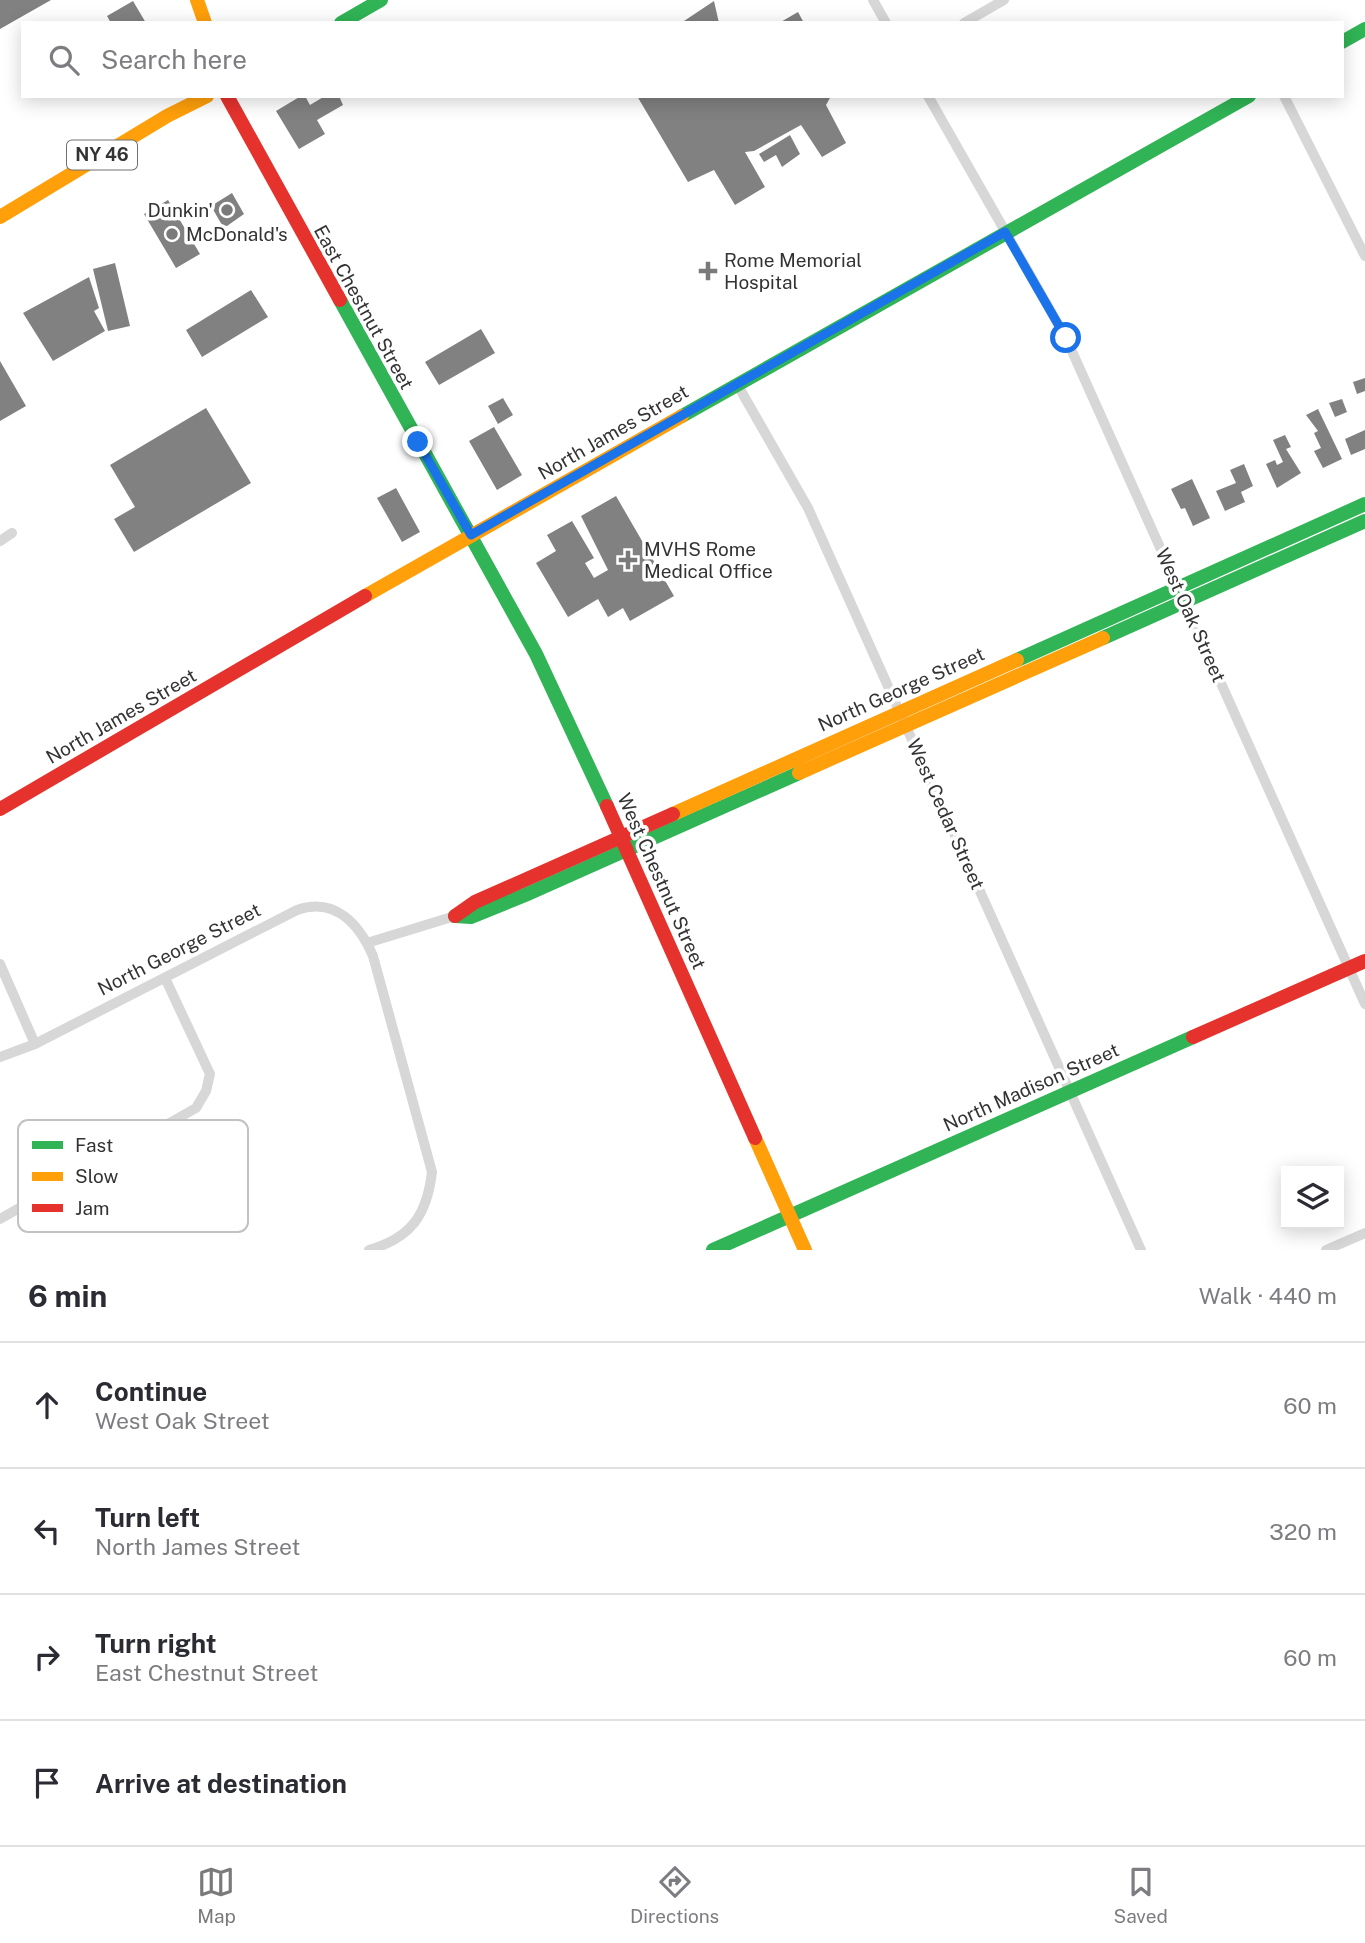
<!DOCTYPE html>
<html lang="en">
<head>
<meta charset="utf-8">
<style>
	:root { --surface:#fff; --page:#f2f2f3; --text:#2b2b33; --muted:#7c7c81; --line:#e1e1e2; --accent:#7a7a7a }
	body { margin:0; font-family:"Public Sans",sans-serif; background:var(--page); color:var(--text) }
	.controls { position:absolute; right:21px; bottom:21px; display:grid; overflow:hidden; border-radius:0px; box-shadow:0 4px 18px #0003 }
	.controls button { width:63px; height:63px; display:grid; place-items:center; padding:0; border:0; border-bottom:2px solid var(--line); background:var(--surface); color:var(--text); font:35px sans-serif }
	.stop { position:absolute; width:21px; height:21px; margin:-16px; border:5px solid #1a73e8; border-radius:50%; background:#fff }
	.stop.end { background:#1a73e8; border-color:#fff; box-shadow:0 2px 7px #0008 }
	.list { margin:0; padding:0; list-style:none }
	h2 { display:flex; justify-content:space-between; align-items:center; height:91px; margin:0; padding:0 28px; font-size:30px }
	h2 small { font-size:23px; font-weight:400; color:var(--muted) }
	.list li { display:grid; grid-template-columns:46px 1fr auto; gap:21px; align-items:center; box-sizing:border-box; height:126px; padding:0 28px; border-top:2px solid var(--line) }
	.list b { display:block; font-size:26px; white-space:nowrap }
	.list p { margin:0; font-size:23px; white-space:nowrap; color:var(--muted) }
	.list em { font-size:23px; font-style:normal; color:var(--muted) }
	.icon { flex:none; width:38px; height:38px; fill:none; stroke:currentColor; stroke-width:2; stroke-linecap:round; stroke-linejoin:round }
	.map { position:relative; flex:none; width:1365px; height:1250px; overflow:hidden }
	.search { position:absolute; background:var(--surface); box-shadow:0 4px 18px #0003; left:21px; right:21px; top:21px; height:77px; display:flex; align-items:center; gap:18px; box-sizing:border-box; padding:0 24px; border-radius:0px; color:var(--muted); font-size:26px }
	.sheet { height:595px; background:var(--surface) }
	nav { display:flex; justify-content:space-around; align-items:center; box-sizing:border-box; height:98px; border-top:2px solid var(--line); background:var(--surface); font-size:19px; color:var(--muted) }
	nav a { display:grid; justify-items:center; gap:4px }
	nav .on { color:var(--accent) }
	.map>svg:first-child { display:block }
	.building { fill:#818181 }
	.lines { fill:none; stroke-linecap:round; stroke-linejoin:round }
	.street { stroke:#d7d7d7; stroke-width:10 }
	.fast { stroke:#30b455; stroke-width:14 }
	.slow { stroke:#ff9f0a; stroke-width:14 }
	.jam { stroke:#e5322d; stroke-width:14 }
	.route { stroke:#1a73e8; stroke-width:9 }
	.poi-dot { fill:#7a7a7a; stroke:#fff; stroke-width:2.5 }
	.labels { text-anchor:middle; stroke-width:7; stroke-linejoin:round; paint-order:stroke }
	.shield { fill:#fff; stroke:#707070; stroke-width:2 }
	.shield-label { font-size:18px; font-weight:bold; fill:#333 }
	.poi-label { font-size:19px; fill:#333; stroke:#fff; text-anchor:start }
	.street-label { font-size:19px; fill:#333; stroke:#fff }
	.key { fill:#fff; stroke:#c2c2c2; stroke-width:2 }
	.key-label { font-size:19px; fill:#333 }
</style>
</head>
<body>
<div class="map">
<svg width="1365" height="1250" viewBox="0 0 1365 1250">
	<rect width="100%" height="100%" fill="#fff"/>
	<path class="building" d="M0 0H51L0 29Z
		M133 1 146 23H111L107 16Z
		M714 1 719 23H681Z
		M798 12 804 23H779Z
		M301 96H305L310 105 325 96H339L343 105 317 120 325 134 299 149 276 111Z
		M637 96H831L826 105 846 143 822 157 801 125 754 151 745 152 765 187 735 205 714 170 688 182Z
		M790 135 800 154 782 167 776 155 764 162 759 154Z
		M232 193 244 214 227 226 222 225 211 206Z
		M168 200 200 254 176 268 144 214Z
		M115 263 130 326 108 331 93 269Z
		M89 277 99 308 94 311 105 331 53 361 23 313Z
		M251 290 268 317 202 357 186 330Z
		M481 329 495 353 439 385 425 362Z
		M0 361 26 406 0 421Z
		M1365 378V391L1357 394 1353 382Z
		M503 398 513 415 498 424 488 406Z
		M1342 399 1347 412 1335 417 1329 403Z
		M206 408 251 483 134 552 114 519 135 507 110 465Z
		M1318 409 1342 459 1323 468 1314 451 1321 448 1314 433 1318 431 1306 415Z
		M494 427 522 475 497 490 469 441Z
		M1365 430V449L1351 455 1345 439Z
		M1285 435 1291 447 1286 449 1301 473 1277 488 1266 464 1275 460 1277 465 1283 462 1273 440Z
		M1244 464 1253 486 1241 492 1245 502 1225 511 1216 491 1236 483 1230 470Z
		M1192 479 1210 518 1193 526 1185 508 1181 509 1171 489Z
		M396 488 420 532 402 542 377 498Z
		M616 496 674 596 630 621 623 608 608 617 598 599 568 617 536 563 556 551 547 535 572 521 594 558 585 563 594 578 608 570 581 516Z"/>
	<g class="lines">
		<path class="street" d="M873 0 886 23
			M964 23 1004 0
			M928 96 1066 338 1365 1004
			M1284 96 1365 256
			M737 384 808 508 1141 1250
			M0 541 12 533
			M367 943 455 916
			M0 964 35 1044
			M0 1057 35 1044 297 910C335 897 359 924 373 956L432 1172C427 1215 411 1238 369 1250
			M0 1219 196 1108 206 1091 210 1074 165 978
			M1326 1250 1365 1233"/>
		<path class="fast" d="M341 23 381 0
			M1342 42 1365 29
			M340 300 536 654 607 806
			M682 416 1249 96
			M1103 638 1365 521
			M1017 660 1365 504
			M455 916 471 917 525 895 799 773
			M713 1250 1193 1037"/>
		<path class="slow" d="M197 0 205 23
			M0 217 167 116 207 96
			M365 596 682 416
			M799 773 1103 638
			M673 814 1017 660
			M755 1138 805 1250"/>
		<path class="jam" d="M227 96 340 300
			M607 806 755 1138
			M0 809 365 596
			M455 916 475 902 673 814
			M1193 1037 1365 961"/>
	</g>
	<g class="lines">
		<path class="route" d="M418 442 471 535 1005 232 1066 338"/>
	</g>
	<g class="poi-dot">
		<circle cx="227" cy="210" r="7"/>
		<circle cx="172" cy="234" r="7"/>
		<path d="M704.5 260.5h7v7h7v7h-7v7h-7v-7h-7v-7h7z"/>
		<path d="M624.5 549.5h7v7h7v7h-7v7h-7v-7h-7v-7h7z"/>
	</g>
	<g class="labels">
		<rect class="shield" x="67" y="140.5" width="70" height="29" rx="5"/>
		<g class="shield-label">
			<text x="102" y="161">NY 46</text>
		</g>
		<g class="poi-label">
			<text x="213" y="217" text-anchor="end">Dunkin'</text>
			<text x="186" y="241">McDonald's</text>
			<text x="724" y="267">Rome Memorial<tspan x="724" dy="22">Hospital</tspan></text>
			<text x="644" y="556">MVHS Rome<tspan x="644" dy="22">Medical Office</tspan></text>
		</g>
		<g class="street-label">
			<text transform="translate(364 307) rotate(61)" y="7">East Chestnut Street</text>
			<text transform="translate(613 432) rotate(-30)" y="7">North James Street</text>
			<text transform="translate(1191 615) rotate(66)" y="7">West Oak Street</text>
			<text transform="translate(901 689) rotate(-24)" y="7">North George Street</text>
			<text transform="translate(121 716) rotate(-30)" y="7">North James Street</text>
			<text transform="translate(946 814) rotate(66)" y="7">West Cedar Street</text>
			<text transform="translate(662 881) rotate(66)" y="7">West Chestnut Street</text>
			<text transform="translate(179 949) rotate(-27)" y="7">North George Street</text>
			<text transform="translate(1031 1087) rotate(-24)" y="7">North Madison Street</text>
		</g>
	</g>
	<rect x="18" y="1120" width="230" height="112" rx="10" class="key"/>
	<rect x="32" y="1141" width="31" height="8" fill="#30b455"/>
	<rect x="32" y="1172" width="31" height="9" fill="#ff9f0a"/>
	<rect x="32" y="1204" width="31" height="8" fill="#e5322d"/>
	<g class="key-label">
		<text x="75" y="1152">Fast</text>
		<text x="75" y="1183">Slow</text>
		<text x="75" y="1215">Jam</text>
	</g>
</svg>
<div class="controls">
<button><svg class="icon" aria-label="layers" viewBox="0 0 24 24"><path d="M12 4l9 5-9 5-9-5zM3 14l9 5 9-5"/></svg></button>
</div>
<div class="stop" style="left:1066px;top:338px"></div>
<div class="stop end" style="left:418px;top:442px"></div>
<div class="search"><svg class="icon" aria-label="search" viewBox="0 0 24 24"><circle cx="10" cy="10" r="6"/><path d="M15 15l6 6"/></svg>Search here</div>
</div>
<section class="sheet">
<h2>6 min<small>Walk · 440 m</small></h2>
<ul class="list">
<li><svg class="icon" aria-label="ahead" viewBox="0 0 24 24"><path d="M12 20V5M6 11l6-6 6 6"/></svg><div><b>Continue</b><p>West Oak Street</p></div><em>60 m</em></li>
<li><svg class="icon" aria-label="left" viewBox="0 0 24 24"><path d="M17 20v-9H6M10 6l-5 5 5 5"/></svg><div><b>Turn left</b><p>North James Street</p></div><em>320 m</em></li>
<li><svg class="icon" aria-label="right" viewBox="0 0 24 24"><path d="M7 20v-9h11M14 6l5 5-5 5"/></svg><div><b>Turn right</b><p>East Chestnut Street</p></div><em>60 m</em></li>
<li><svg class="icon" aria-label="arrive" viewBox="0 0 24 24"><path d="M6 21V4h12l-3 4 3 4H6"/></svg><div><b>Arrive at destination</b></div></li>
</ul>
</section>
<nav>
<a class="on"><svg class="icon" aria-label="map" viewBox="0 0 24 24"><path d="M3 6l6-2 6 2 6-2v14l-6 2-6-2-6 2zM9 4v14M15 6v14"/></svg>Map</a>
<a><svg class="icon" aria-label="directions" viewBox="0 0 24 24"><path d="M12 3l9 9-9 9-9-9zM9 14v-3h6M13 9l2 2-2 2"/></svg>Directions</a>
<a><svg class="icon" aria-label="saved" viewBox="0 0 24 24"><path d="M7 4h10v16l-5-4-5 4z"/></svg>Saved</a>
</nav>
</body>
</html>
